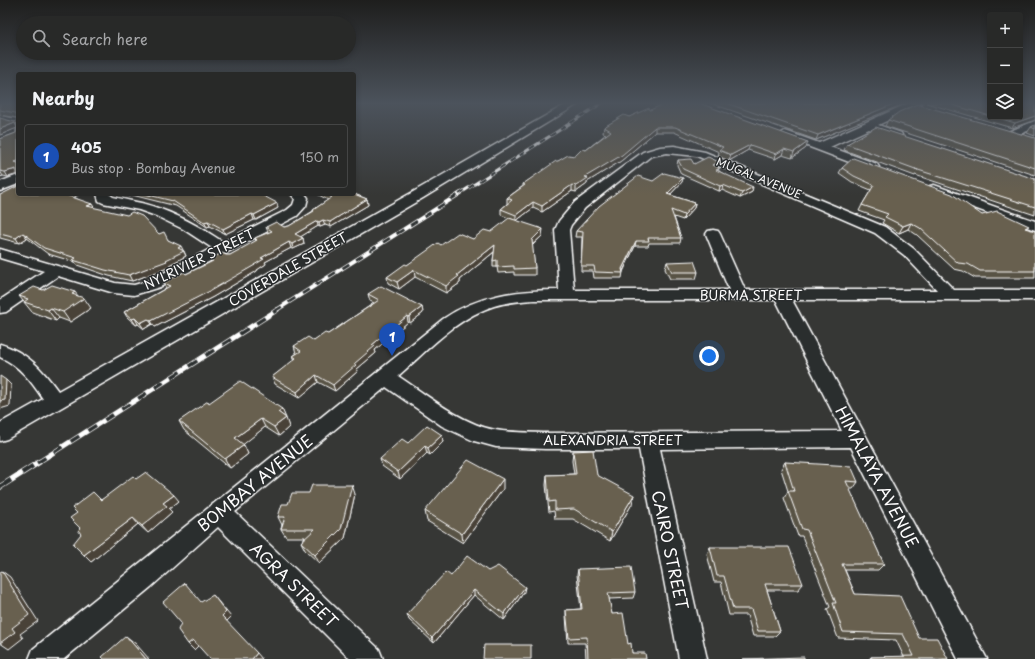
<!DOCTYPE html>
<html lang="en">
<head>
<meta charset="utf-8">
<style>
	:root { --surface:#282928; --page:#303130; --text:#f1f3f6; --muted:#a5a6a8; --line:#444545; --accent:#ff9aa2 }
	body { margin:0; font-family:"Playpen Sans",sans-serif; background:var(--page); color:var(--text) }
	.controls { position:absolute; right:12px; top:12px; display:grid; overflow:hidden; border-radius:4px; box-shadow:0 2px 6px #0003 }
	.controls button { width:36px; height:36px; display:grid; place-items:center; padding:0; border:0; border-bottom:1px solid var(--line); background:var(--surface); color:var(--text); font:20px sans-serif }
	.you { position:absolute; left:709px; top:356px; width:14px; height:14px; margin:-10px; border:3px solid #fff; border-radius:50%; background:#1a73e8; box-shadow:0 0 0 6px #1a73e833 }
	.badge { display:grid; place-items:center; width:26px; height:26px; border-radius:50%; background:var(--accent); color:#fff; font-size:13px; font-weight:700 }
	.pin { position:absolute; translate:-50% -33px; filter:drop-shadow(0 1px 2px #0008) }
	.pin::after { content:''; position:absolute; top:21px; width:14px; height:12px; background:inherit; clip-path:polygon(0 0,100% 0,50% 100%) }
	.list { margin:0; padding:0; list-style:none }
	h2 { display:flex; justify-content:space-between; align-items:center; height:52px; margin:0; padding:0 16px; font-size:17px }
	h2 small { font-size:13px; font-weight:400; color:var(--muted) }
	.list li { display:grid; grid-template-columns:26px 1fr auto; gap:12px; align-items:center; box-sizing:border-box; height:64px; margin:0 8px 8px; padding:0 8px; border:1px solid var(--line); border-radius:4px }
	.list b { display:block; font-size:15px; white-space:nowrap }
	.list p { margin:0; font-size:13px; white-space:nowrap; color:var(--muted) }
	.list em { font-size:13px; font-style:normal; color:var(--muted) }
	.icon { flex:none; width:22px; height:22px; fill:none; stroke:currentColor; stroke-width:2; stroke-linecap:round; stroke-linejoin:round }
	.map { position:relative; flex:none; width:1035px; height:659px; overflow:hidden }
	.search { position:absolute; background:var(--surface); box-shadow:0 2px 6px #0003; left:16px; top:16px; width:340px; height:44px; display:flex; align-items:center; gap:10px; box-sizing:border-box; padding:0 14px; border-radius:22px; color:var(--muted); font-size:15px }
	.panel { position:absolute; background:var(--surface); box-shadow:0 2px 6px #0003; left:16px; top:72px; width:340px; height:124px; border-radius:4px }
	.map>svg:first-child { display:block }
	.lines { fill:none; stroke-linecap:round; stroke-linejoin:round }
	.minor-casing { stroke:#fff; stroke-width:3 }
	.minor { fill:#2a2d2e; fill-rule:evenodd }
	.rail-far3-casing { stroke:#fff; stroke-width:3 }
	.rail-far2-casing { stroke:#fff; stroke-width:4 }
	.rail-far1-casing { stroke:#fff; stroke-width:5 }
	.rail-casing { stroke:#fff; stroke-width:6 }
	.rail-far3 { stroke:#2a2d2e; stroke-width:2; stroke-dasharray:6; stroke-linecap:butt }
	.rail-far2 { stroke:#2a2d2e; stroke-width:2.5; stroke-dasharray:8; stroke-linecap:butt }
	.rail-far1 { stroke:#2a2d2e; stroke-width:3.5; stroke-dasharray:10; stroke-linecap:butt }
	.rail { stroke:#2a2d2e; stroke-width:4.5; stroke-dasharray:13; stroke-linecap:butt }
	.wall { fill:#595345; stroke:#fff }
	.shaded-wall { fill:#494338; stroke:#fff }
	.building { fill:#686050; stroke:#fff }
	.labels { text-anchor:middle; stroke-width:3; stroke-linejoin:round; paint-order:stroke }
	.far-street-label { font-size:11px; fill:#fff; stroke:#2a2d2e }
	.street-label { font-size:13px; fill:#fff; stroke:#2a2d2e }
	.near-street-label { font-size:16px; fill:#fff; stroke:#2a2d2e }
</style>
</head>
<body>
<div class="map">
<svg width="1035" height="659" viewBox="0 0 1035 659">
	<rect width="100%" height="100%" fill="#363735"/>
	<filter id="ink" filterUnits="userSpaceOnUse"><feTurbulence type="fractalNoise" baseFrequency=".025" numOctaves="2"/><feDisplacementMap in="SourceGraphic" scale="8" xChannelSelector="R" yChannelSelector="G"/><feConvolveMatrix kernelMatrix="1 2 1 2 8 2 1 2 1" color-interpolation-filters="sRGB"/></filter>
	<g filter="url(#ink)">
		<g class="lines">
			<g class="minor-casing">
				<path id="minor" d="M568 103H580L423 198 7 439 0 441V423L43 399C32 382 19 365 0 357V344C27 352 42 369 58 391L413 192Z
					M909 103H922L920 105 878 125 901 133 902 135 901 137H893L869 129 830 147 877 164 879 167 877 170 873 171 781 136 780 134 785 131 819 143Z
					M0 116 18 119V125L0 122Z
					M1035 121V128L1012 137 1007 134 1008 132Z
					M674 146 705 152 885 227 914 249 954 290H1035V300H792L987 659H958L851 447 660 449 707 659H679L639 449H545L496 447 474 441 442 426 386 387 235 512 379 649 383 659H350L218 527 151 587 64 659H29L33 649 443 319C478 295 517 290 559 290L555 230 559 221 575 202 643 152 660 147ZM667 153 697 156 875 233 904 255 937 290H745L720 234 718 231 713 230 708 231 706 234 729 290H574L569 230 571 225 585 208 651 156ZM534 300H776L842 431 545 433C529 432 511 433 495 430 464 425 425 394 398 376 427 351 456 318 494 306 507 302 521 301 534 300Z
					M18 175V184L0 191V182Z
					M934 185 1035 221V230L930 192 928 189 930 186Z
					M97 194H109L113 197C126 200 139 202 152 206 177 214 201 227 223 242L287 210 293 205 295 199 291 194H305L308 198 306 206 297 216 160 287 134 295 114 293 58 276 6 312 0 313V300L44 271 0 258V249L115 283 134 285 148 281 212 248 183 229 156 216 139 210 103 203 99 201Z"/>
			</g>
			<use href="#minor" class="minor"/>
			<g class="rail-far3-casing">
				<path id="rail-far3" d="M459 194 602 103"/>
			</g>
			<g class="rail-far2-casing">
				<path id="rail-far2" d="M275 311 461 193"/>
			</g>
			<g class="rail-far1-casing">
				<path id="rail-far1" d="M37 463 277 310"/>
			</g>
			<g class="rail-casing">
				<path id="rail" d="M0 487 39 462"/>
			</g>
			<use href="#rail-far3" class="rail-far3"/>
			<use href="#rail-far2" class="rail-far2"/>
			<use href="#rail-far1" class="rail-far1"/>
			<use href="#rail" class="rail"/>
		</g>
		<path class="wall" d="M0 103H18V178L16 175 8 177 3 176 0 177V139L16 133V128L0 135 17 120V118L0 115Z
			M651 103H660L657 105Z
			M710 103H906L816 140Z
			M926 103H990V117H1020L1035 103V120L1012 128Z
			M650 110 806 148 792 158 782 155 775 159 748 150 729 161 718 156 719 152 674 132H655L621 161 587 182V184L576 192 572 191 542 212 533 208 516 221 542 236 532 246 535 268V275H514V272L498 273 497 267H493V261L494 252 460 280V283L446 293 415 277 399 289 388 283 387 277 441 245 473 239 491 232 514 220 501 215V209L507 204V198L523 186V184L558 161 575 156 586 150 606 134 603 133 604 127 629 117Z
			M888 120 1035 138V175L885 126Z
			M1035 125V136L1027 133 1031 127Z
			M847 144 1035 179V215L915 175V176L844 150Z
			M678 160 694 164 719 162 718 167 719 171 752 192 740 198 722 190 719 191 681 174 677 165Z
			M842 168 982 215 1035 231V278H975L963 271 954 269 917 235 908 229 899 233 882 223 884 220 859 211 862 205 871 190 852 182 839 173Z
			M683 178 682 182 670 195 695 203 694 208 683 220 674 217 681 238 680 243H649L648 246H635L623 272 622 278H594L593 271H581L582 237H575L576 231 653 181Z
			M127 194H260L278 208 256 220H254L225 234 210 226 207 227 176 206 132 195 130 197Z
			M317 194H354L367 199 368 205 331 227 325 225 320 227 318 226 300 237 303 238 304 244 293 249 291 248 265 262 266 264 257 270V271L213 297 155 327 152 324 144 329 138 324 136 325 127 317 124 312 166 288 163 283 186 274 211 262 210 259 226 255H230L256 241 255 238 268 232 266 227H284L289 226 313 211V210L328 200Z
			M0 195 74 197 94 208 159 234 168 240 184 251 186 256 169 265 170 267 132 281 109 276 77 265 75 262 48 254 27 238 19 243 0 238Z
			M667 262 698 272 696 279H670L665 269Z
			M43 290 78 296 91 308 70 322 59 318 56 321 32 312 19 296Z
			M368 294 422 307 423 313 410 323 408 322 375 350 376 353 357 369 358 371 335 391 318 382 299 398 275 384 272 377 295 360 293 356 297 353H296L294 346 314 341 328 334 374 303 370 301Z
			M209 403 282 409 289 427 279 436 265 427 243 444 248 454 230 468 184 430 179 421Z
			M442 435 443 442 430 455 427 453 400 479 382 466 380 459 408 443Z
			M573 451 597 475 632 504 610 541 573 519H555L554 511 549 512 546 485 547 475 574 474 572 461Z
			M785 462 858 482 853 489H849L884 564 878 570H845L855 594 919 638 948 659H869L871 657H904L896 640 838 638 827 609 830 607 802 536H798L784 498 788 491 781 469Z
			M136 479 179 501 169 509 172 512 148 533 138 524 91 562 84 555 80 528 101 500Z
			M503 489 463 543 427 521 425 511Z
			M355 494 345 538 319 563 305 550 301 542 305 537H286L281 529 282 525 278 517 288 504Z
			M710 547 803 584 798 590H767L780 631 775 636H753L747 615H729L721 582H714L707 554Z
			M578 569 635 592 633 598 609 599 612 614 628 644 632 653 646 659H586L585 643H568L566 615V610L581 609 577 575Z
			M488 571 524 592 504 620 474 595 434 643 409 620 407 614 451 576Z"/>
		<path class="shaded-wall" d="M896 103H906L816 140 818 135Z
			M1035 116V120L1012 128 1015 123Z
			M15 123 17 128 0 135V129Z
			M655 127V132L621 161 587 182V184L576 192V186L585 177Z
			M808 142 806 148 792 158 794 152Z
			M750 145 748 150 729 161 731 155Z
			M784 149 782 155 775 159 776 154Z
			M719 162 718 167 712 170 713 165Z
			M16 169 18 174 8 177 5 172Z
			M0 171 3 176 0 177Z
			M683 178 682 182 666 199 667 194Z
			M572 185V191L542 212V206Z
			M723 185 722 190 719 191 720 186Z
			M753 187 752 192 740 198 742 193Z
			M67 194H80L69 200 66 195Z
			M128 194H132V195L130 197Z
			M367 199 368 205 331 227 330 222Z
			M533 202V208L516 221V215Z
			M277 203 278 208 256 220 254 215Z
			M695 203 694 208 683 220 684 215Z
			M92 204 95 209 87 206Z
			M252 214 254 220 225 234 223 229Z
			M323 220 325 225 320 227 319 222Z
			M208 221 210 226 207 227 204 222Z
			M317 221 318 226 297 239 295 234Z
			M911 223 908 229 899 233 903 226Z
			M543 229 542 236 531 246 532 240Z
			M23 233 27 238 19 243 16 238Z
			M303 238 304 244 293 249 292 244Z
			M636 241 635 246 622 273V269Z
			M289 242 291 248 265 262 266 264 257 270V271L213 297 155 327 151 321 254 265 261 258Z
			M495 245V251L460 280V283L446 293V286L457 275Z
			M181 246 186 256 169 265 170 267 132 281 129 275 166 260 178 248Z
			M414 270 415 277 399 289 397 282Z
			M75 292 81 300 84 298 91 308 70 322 63 312 72 294Z
			M422 307 423 313 410 323 409 317Z
			M51 308 59 318 56 321 48 310Z
			M407 316 408 322 375 350 376 353 357 369 358 371 335 391 333 385 372 345Z
			M135 318 138 324 136 325 132 319Z
			M148 319 152 324 144 329 140 323Z
			M316 375 318 382 299 398 297 392Z
			M6 380 11 385 10 406 0 409V401Z
			M282 409 286 418 278 412Z
			M286 418 289 427 279 436 274 427Z
			M261 419 265 427 240 447 235 438Z
			M442 435 443 442 430 455 428 448Z
			M244 445 248 454 230 468 225 459Z
			M425 446 427 453 400 479 398 472Z
			M503 479V489L463 543 462 534Z
			M352 485 355 494 345 538 319 563 315 555Z
			M174 495 179 501 169 509 172 512 148 533 142 526 163 503Z
			M634 495 632 504 610 541 612 532Z
			M133 518 138 524 91 562 84 555Z
			M2 571 10 577 38 621 20 634 23 638 9 649 0 643 12 628Z
			M525 587 524 592 504 620V614Z
			M474 590V595L434 643 432 638Z
			M213 595 231 617 227 621 222 616Z
			M126 636 136 644 149 659H146Z
			M193 640 198 646 194 650 188 644Z
			M257 653 262 659H252Z"/>
		<path class="building" d="M0 103H18V161L14 162 18 163V175H16V169L5 172 0 171V139L16 133 17 124 15 123 0 129V118L15 122 17 120 16 113 0 110Z
			M666 103H699L808 142 794 152 784 149 776 154 750 145 731 155 719 150 723 147 675 127H655L622 155 585 177 588 178 576 186 572 185 542 206 533 202 516 215 501 209 512 200 507 198 525 185 523 184 556 161H558L568 155 575 156 582 149 586 150 611 131 604 127 624 115 629 117 649 108 650 110Z
			M726 103H896L818 135Z
			M946 103H990V116Z
			M1020 103H1035V116L1015 123 995 117H1020Z
			M917 104 1035 138V168L888 120 899 112Z
			M1035 125V129L1031 127Z
			M876 127 1035 179V207L915 169 918 170 847 144Z
			M708 157 719 162 713 165 720 168 716 170 753 187 742 193 723 185 720 186 683 169 678 160 691 159 694 164Z
			M853 158 952 194 982 215 997 211 1029 226 1025 228 1035 231V271H980L968 264 958 263 920 228 911 223 903 226 885 217 888 214 862 205 874 185 854 176 842 168Z
			M664 173 683 178 667 194 695 203 684 215 671 210 681 238H648L649 241H636L622 269 623 273 595 272 594 266H581L583 232 576 231 599 206 638 176 653 181Z
			M18 186V194H67L66 195 92 204 87 206 127 215 132 212 142 216 159 234 164 232 168 240 181 246 178 248 184 251 166 260 167 261 129 275 105 270 73 260 76 258 44 248 23 233 16 238 0 234V195Z
			M144 194H260L277 203 254 215 252 214 223 229 208 221 204 222 173 201Z
			M326 194H354L367 199 330 222 323 220 319 222 317 221 295 234 303 238 292 244 289 242 261 258 264 259 254 265H255L210 291 151 321 148 319 140 323 135 318 132 319 124 312 170 286 163 283 184 272 186 274 213 261 210 259 222 253 226 255H230L257 240 255 238 272 231 266 227 276 222 284 227 289 226 314 211 313 210 332 197Z
			M509 218 543 229 532 240 535 268 514 269V266L497 267V260L493 261 495 245 457 275 459 276 446 286 414 270 397 282 387 277 405 264 407 265 438 243 441 245 458 233 473 239 484 230 491 232Z
			M694 261 698 272H672L667 262Z
			M52 285 75 292 72 294 84 298 63 312 51 308 48 310 24 302 28 299 19 296 34 287 43 290Z
			M381 286 422 307 409 317 407 316 372 345 375 346 354 364 356 365 333 385 316 375 297 392 272 377 296 358 293 356 301 351 294 346 308 337 314 341 325 333 328 334 379 300 368 294Z
			M0 376 6 380 5 400 0 401Z
			M240 381 282 409 278 412 286 418 274 427 261 419 235 438 244 445 225 459 179 421 208 401 209 403Z
			M427 425 442 435 428 448 425 446 398 472 380 459 402 439 408 443Z
			M593 450 597 475 634 495 612 532 574 509 555 510V501L549 502 547 475 576 474 573 451Z
			M468 460 503 479 462 534 425 511Z
			M785 462 851 466 858 482 846 481 884 564H842L855 594 900 596 919 638H937L948 659H872L871 657 914 656 903 634 843 632 833 603H836L807 530 802 529 788 491H794Z
			M146 472 174 495 163 503 167 506 142 526 133 518 84 555 73 544 81 534 78 530 80 528 70 518 77 513 72 508 93 492 101 500 133 476 136 479Z
			M312 485H352L341 529 315 555 301 542 315 529H281L285 517H278L282 504H288L292 493H309Z
			M710 547H789L803 584H765L780 631H758L751 609H733L724 576H717Z
			M467 556 488 571 498 566 525 587 504 614 474 590 432 638 407 614 446 572 451 576Z
			M631 567 635 592 608 593 612 614 623 613 628 644 631 643 632 653H645L646 659H588L587 637 569 638 566 610 582 609 578 569Z
			M2 571 29 615 12 628 15 632 0 643V572Z
			M185 583 201 602 213 595 226 612 222 616 257 653 252 659H210L193 640 188 644 178 630 181 623 163 602Z
			M126 636 146 659H104L102 657Z
			M484 645H531V659H483Z
			M804 657V659H742Z"/>
	</g>
	<linearGradient id="sky" x2="0" y2="1"><stop stop-color="#1e1e1d"/><stop offset="0.53" stop-color="#4c535c"/><stop offset="1" stop-color="#4c535c" stop-opacity="0"/></linearGradient>
	<rect width="1035" height="195" fill="url(#sky)"/>
	<g class="labels">
		<g class="far-street-label">
			<text transform="translate(759 178) rotate(22)" y="4">MUGAL AVENUE</text>
		</g>
		<g class="street-label">
			<text transform="translate(199 259) rotate(-26)" y="5">NYLRIVIER STREET</text>
			<text transform="translate(288 269) rotate(-30)" y="5">COVERDALE STREET</text>
			<text x="751" y="300">BURMA STREET</text>
			<text x="613" y="445">ALEXANDRIA STREET</text>
		</g>
		<g class="near-street-label">
			<text transform="translate(877 477) rotate(62)" y="6">HIMALAYA AVENUE</text>
			<text transform="translate(255 483) rotate(-39)" y="6">BOMBAY AVENUE</text>
			<text transform="translate(670 550) rotate(78)" y="6">CAIRO STREET</text>
			<text transform="translate(294 585) rotate(44)" y="6">AGRA STREET</text>
		</g>
	</g>
</svg>
<div class="controls">
<button>+</button>
<button>−</button>
<button><svg class="icon" aria-label="layers" viewBox="0 0 24 24"><path d="M12 4l9 5-9 5-9-5zM3 14l9 5 9-5"/></svg></button>
</div>
<div class="you"></div>
<div class="pin badge" style="left:392px;top:356px;background:#1a4fb4">1</div>
<div class="search"><svg class="icon" aria-label="search" viewBox="0 0 24 24"><circle cx="10" cy="10" r="6"/><path d="M15 15l6 6"/></svg>Search here</div>
<section class="panel">
<h2>Nearby<small></small></h2>
<ul class="list">
<li><span class="badge" style="background:#1a4fb4">1</span><div><b>405</b><p>Bus stop · Bombay Avenue</p></div><em>150 m</em></li>
</ul>
</section>
</div>
</body>
</html>
